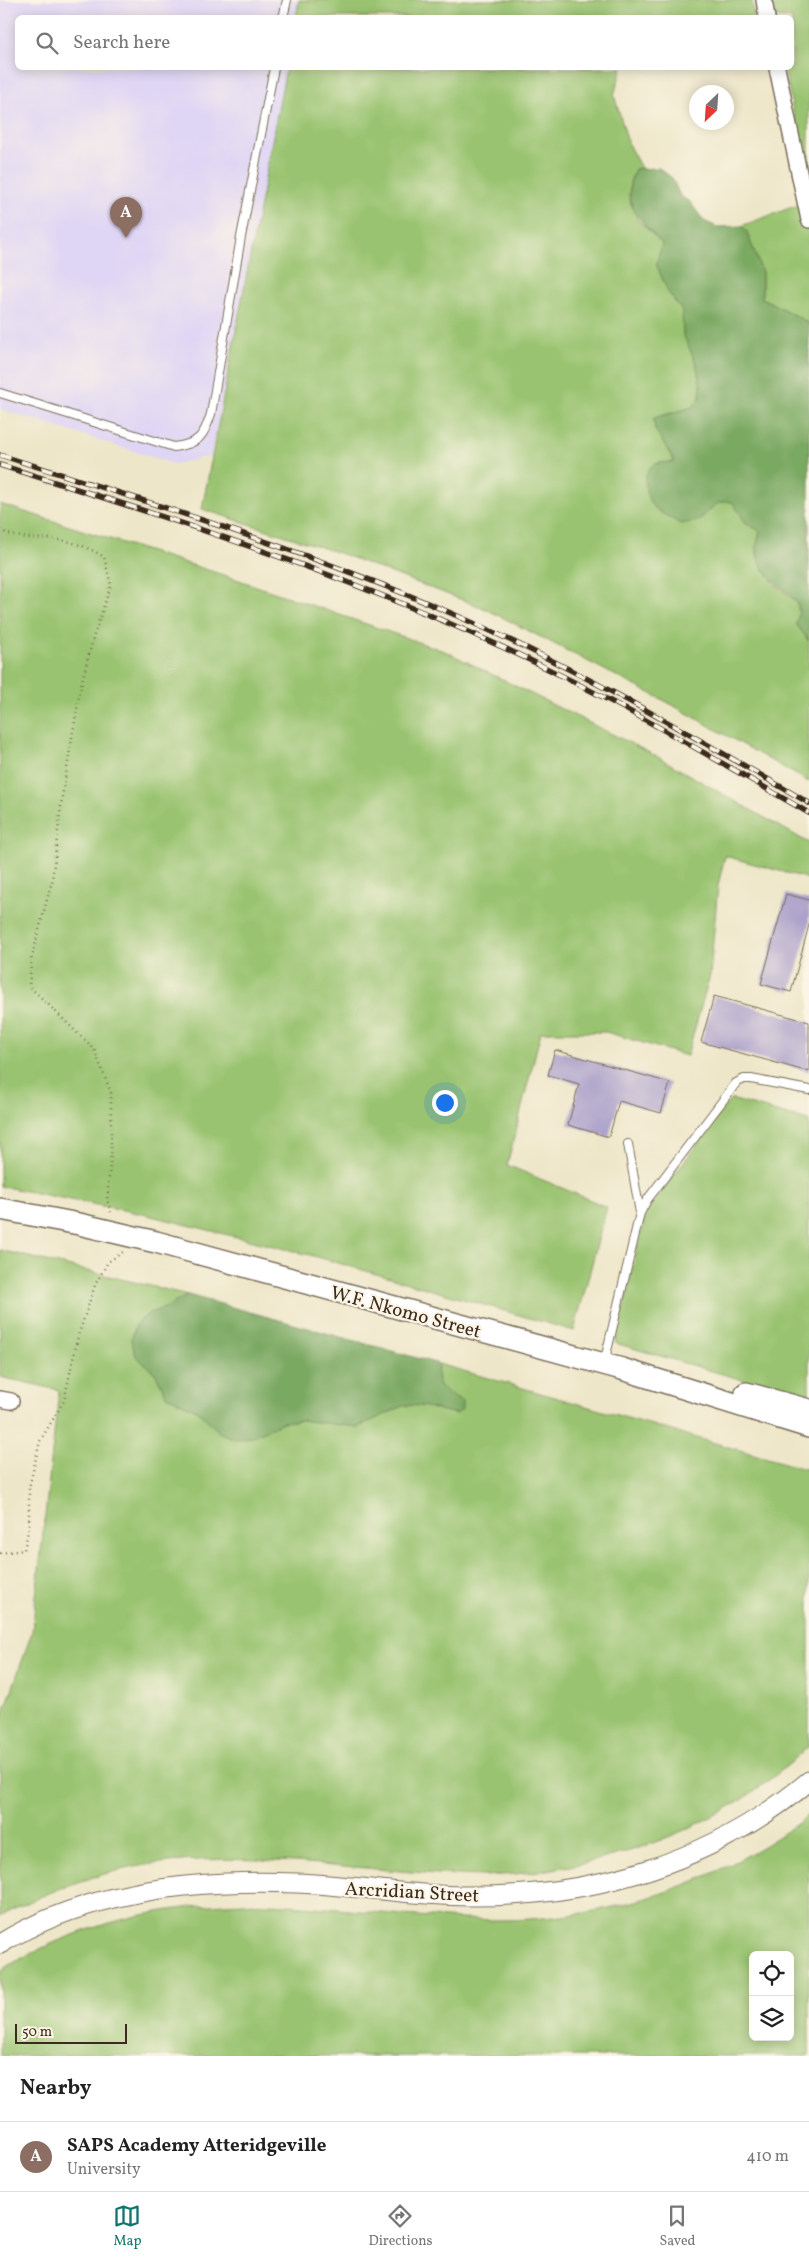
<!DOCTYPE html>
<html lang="en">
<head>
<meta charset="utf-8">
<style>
	:root { --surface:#fff; --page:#f2f2f2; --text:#222; --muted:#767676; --line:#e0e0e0; --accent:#0f766e }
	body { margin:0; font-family:Vollkorn,serif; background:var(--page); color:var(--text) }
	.controls { position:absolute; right:15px; bottom:15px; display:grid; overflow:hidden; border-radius:8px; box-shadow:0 2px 12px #0003 }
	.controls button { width:45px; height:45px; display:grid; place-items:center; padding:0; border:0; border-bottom:1px solid var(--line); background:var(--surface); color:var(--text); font:25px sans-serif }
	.compass { position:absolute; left:689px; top:85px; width:45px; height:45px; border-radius:50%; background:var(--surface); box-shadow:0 2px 12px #0003; rotate:205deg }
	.scale { position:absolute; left:15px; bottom:12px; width:112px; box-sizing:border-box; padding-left:5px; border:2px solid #3b2a1e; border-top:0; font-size:14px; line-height:18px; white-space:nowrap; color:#3b2a1e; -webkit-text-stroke:4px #fcf5e5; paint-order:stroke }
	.you { position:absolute; left:444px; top:1102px; width:18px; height:18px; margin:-12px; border:4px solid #fff; border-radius:50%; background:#1a73e8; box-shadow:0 0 0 8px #1a73e833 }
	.badge { display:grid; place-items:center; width:32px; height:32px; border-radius:50%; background:var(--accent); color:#fff; font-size:16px; font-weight:700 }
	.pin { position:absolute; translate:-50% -41px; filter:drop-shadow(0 1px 2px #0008) }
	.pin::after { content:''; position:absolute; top:26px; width:18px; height:15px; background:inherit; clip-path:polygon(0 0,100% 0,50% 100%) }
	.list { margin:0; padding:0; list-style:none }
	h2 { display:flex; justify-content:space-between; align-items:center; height:65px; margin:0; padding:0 20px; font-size:21px }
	h2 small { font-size:16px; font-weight:400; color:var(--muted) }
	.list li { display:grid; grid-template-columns:32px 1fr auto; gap:15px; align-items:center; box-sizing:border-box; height:70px; padding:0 20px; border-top:1px solid var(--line) }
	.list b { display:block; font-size:19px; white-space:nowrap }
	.list p { margin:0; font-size:16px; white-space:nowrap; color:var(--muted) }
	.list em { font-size:16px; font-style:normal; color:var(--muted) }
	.icon { flex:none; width:28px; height:28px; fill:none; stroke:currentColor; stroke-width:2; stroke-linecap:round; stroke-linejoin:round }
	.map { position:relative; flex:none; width:809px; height:2056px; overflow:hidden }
	.search { position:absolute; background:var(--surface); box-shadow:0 2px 12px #0003; left:15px; right:15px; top:15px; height:55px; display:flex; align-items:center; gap:12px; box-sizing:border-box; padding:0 18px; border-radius:8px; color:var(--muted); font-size:19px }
	.sheet { height:135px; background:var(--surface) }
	nav { display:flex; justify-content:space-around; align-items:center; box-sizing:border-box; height:70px; border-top:1px solid var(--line); background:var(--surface); font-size:14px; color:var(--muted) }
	nav a { display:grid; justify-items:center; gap:2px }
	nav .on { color:var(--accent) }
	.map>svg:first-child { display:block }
	.built { fill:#dfd5f5 }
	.green { fill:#99c370; stroke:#6a7647; fill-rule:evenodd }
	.forest { fill:#7aa962; stroke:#5a6a40 }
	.building { fill:#aaa0ca }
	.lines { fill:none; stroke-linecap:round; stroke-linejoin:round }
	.service-casing { stroke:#796c5a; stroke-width:10 }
	.minor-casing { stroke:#796c5a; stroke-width:18 }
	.tertiary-casing { stroke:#796c5a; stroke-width:21 }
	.secondary-casing { stroke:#796c5a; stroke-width:24 }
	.path { stroke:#796c5a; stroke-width:2.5; stroke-dasharray:1 4; stroke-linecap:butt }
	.service { stroke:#fff; stroke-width:8 }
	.minor { stroke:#fff; stroke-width:15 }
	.tertiary { stroke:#fff; stroke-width:19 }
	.secondary { stroke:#fff; stroke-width:21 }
	.rail-casing { stroke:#3b2a1e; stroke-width:5.5 }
	.rail { stroke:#fcf5e5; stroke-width:4; stroke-dasharray:11; stroke-linecap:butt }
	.labels { text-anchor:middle; stroke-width:4.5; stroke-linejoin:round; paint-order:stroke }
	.street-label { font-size:19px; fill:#3b2a1e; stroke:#fcf5e5 }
</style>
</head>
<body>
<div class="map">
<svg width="809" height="2056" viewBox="0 0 809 2056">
	<rect width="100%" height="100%" fill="#fcf5e5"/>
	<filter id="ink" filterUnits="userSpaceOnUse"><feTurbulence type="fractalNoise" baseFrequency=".02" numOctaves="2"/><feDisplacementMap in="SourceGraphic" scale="10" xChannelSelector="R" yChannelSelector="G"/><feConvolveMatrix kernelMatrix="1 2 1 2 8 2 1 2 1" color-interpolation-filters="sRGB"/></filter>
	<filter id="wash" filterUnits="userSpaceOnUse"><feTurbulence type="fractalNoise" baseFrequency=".0096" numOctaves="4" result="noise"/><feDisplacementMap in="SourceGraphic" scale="20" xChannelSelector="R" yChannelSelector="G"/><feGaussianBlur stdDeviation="1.12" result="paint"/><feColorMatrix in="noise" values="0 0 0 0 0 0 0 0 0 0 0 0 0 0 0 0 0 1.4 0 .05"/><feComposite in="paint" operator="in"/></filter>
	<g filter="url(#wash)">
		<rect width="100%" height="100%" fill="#ede6c8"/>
		<path class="built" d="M0 0H299L296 17 18 18V68H286L211 456 174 464 0 409Z"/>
		<path class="green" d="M299 0H752L754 17H296Z
			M769 0H807L809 3V185L784 68H792V18L773 17Z
			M286 68H622L614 95 629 146 641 168 635 169 630 182 629 199 638 220 662 244 668 292 682 311 683 334 696 363 701 386 700 398 693 407 654 418 655 429 675 463H659L698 521 716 504 727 501 733 502 746 523 760 531 757 547 773 582 797 603 799 614 796 624 809 641V782L669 703 486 609 339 553 202 509Z
			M809 201V325L802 319 762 298V272L746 230 741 226Z
			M0 504 236 579 447 652 656 756 809 843V879L725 856 718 885 710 975 687 1056 606 1032H541L507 1165 607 1207 574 1331 314 1256 143 1214 0 1186Z
			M731 1099 809 1121V1399L615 1343 646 1212Z
			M0 1250 188 1295 165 1308 149 1313 136 1325 131 1340 136 1356 155 1373 167 1396 197 1410 220 1433 251 1437 283 1422 300 1420 358 1427 405 1405 422 1406 457 1414 462 1401C444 1390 433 1387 439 1364L809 1470V1746C722 1831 602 1871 484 1876 380 1874 272 1852 169 1862 110 1868 52 1888 0 1917V1724L32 1632 59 1390 0 1377Z
			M809 1815V2056H0V1971C73 1925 159 1906 244 1903 328 1905 411 1919 494 1920 607 1921 719 1884 809 1815ZM753 1955H790V2037H753Z"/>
		<path class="forest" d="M659 168 672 178 680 196 690 202 704 221 717 227 741 226 746 230 762 272V298L802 319 809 325V641L796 624C798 617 801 609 796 602 785 587 766 580 758 558 755 549 758 540 760 531L746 523 733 503 727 501 716 504 698 521 681 524C673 519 658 513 652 505 645 496 641 473 652 466 659 461 668 463 675 462L655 429 654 418 693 407 700 398 701 386 696 363 683 334 682 311 668 292 656 264 662 244C639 219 620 204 635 169Z
			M188 1295 439 1364C433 1387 444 1390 462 1401V1409L457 1414 422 1406 405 1405 358 1427 300 1420 283 1422 251 1437 235 1439 220 1433 197 1410 167 1396 155 1373 136 1356 131 1340 136 1325 149 1313 165 1308Z"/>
		<g id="blocks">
			<path class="building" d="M786 894 809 900V925L791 992 761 984Z
				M714 996 809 1022V1072L701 1042Z
				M555 1050 670 1083 661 1113 619 1101 609 1137 568 1125 579 1084 548 1075Z"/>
		</g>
	</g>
	<g filter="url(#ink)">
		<use href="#blocks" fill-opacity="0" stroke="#796c5a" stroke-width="1"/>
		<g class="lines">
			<g class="service-casing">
				<path id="service" d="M283 18 287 0
					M0 393 174 447C199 444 204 436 211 414L241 237 274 68
					M628 1144 640 1213
					M606 1363V1355L640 1213 647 1200 736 1083 744 1079H751L809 1090"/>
			</g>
			<g class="minor-casing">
				<path id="minor" d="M764 0 767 18
					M777 68 809 220
					M0 1399 11 1401"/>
			</g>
			<g class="tertiary-casing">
				<path id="tertiary" d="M0 1944C87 1890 195 1879 296 1883 354 1885 412 1896 470 1896 594 1897 712 1862 809 1781"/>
			</g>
			<g class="secondary-casing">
				<path id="secondary" d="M0 1209 79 1224 156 1242 622 1369 809 1427
					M746 1393 809 1410"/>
			</g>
			<path class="path" d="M0 530C17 539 34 538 53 539 71 541 89 547 104 557L111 585 94 635 81 685 62 797 52 881 32 956 29 986 94 1049 111 1093V1153L107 1200 111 1212
				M0 1553 24 1550 29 1527V1488L40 1441 64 1401 78 1336 95 1285 108 1262 123 1252"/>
			<use href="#service" class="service"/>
			<use href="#minor" class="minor"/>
			<use href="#tertiary" class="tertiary"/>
			<use href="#secondary" class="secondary"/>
			<g class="rail-casing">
				<path id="rail" d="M0 455C145 501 291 546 432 605 563 660 686 732 809 803
					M0 465C170 518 339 572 500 646 607 695 708 755 809 813"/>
			</g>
			<use href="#rail" class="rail"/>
		</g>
	</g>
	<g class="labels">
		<g class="street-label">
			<text transform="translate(406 1311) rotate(15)" y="7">W.F. Nkomo Street</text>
			<text transform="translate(412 1891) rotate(3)" y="7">Arcridian Street</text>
		</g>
	</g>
</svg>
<div class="controls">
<button><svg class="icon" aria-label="locate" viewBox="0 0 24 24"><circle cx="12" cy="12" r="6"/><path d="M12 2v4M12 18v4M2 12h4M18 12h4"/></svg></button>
<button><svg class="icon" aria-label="layers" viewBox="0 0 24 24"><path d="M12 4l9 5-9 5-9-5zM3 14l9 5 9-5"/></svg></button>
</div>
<svg class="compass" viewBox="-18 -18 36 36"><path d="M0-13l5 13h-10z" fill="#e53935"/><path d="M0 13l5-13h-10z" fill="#767676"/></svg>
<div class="scale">50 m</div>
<div class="you"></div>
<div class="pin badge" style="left:126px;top:238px;background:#8d6e63">A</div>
<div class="search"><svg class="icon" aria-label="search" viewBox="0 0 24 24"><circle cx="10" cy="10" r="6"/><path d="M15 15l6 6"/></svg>Search here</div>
</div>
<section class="sheet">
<h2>Nearby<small></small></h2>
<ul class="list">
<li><span class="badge" style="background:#8d6e63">A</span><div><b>SAPS Academy Atteridgeville</b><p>University</p></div><em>410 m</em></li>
</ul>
</section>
<nav>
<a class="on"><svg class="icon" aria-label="map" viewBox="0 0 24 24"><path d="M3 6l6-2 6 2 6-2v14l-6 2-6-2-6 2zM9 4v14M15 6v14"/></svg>Map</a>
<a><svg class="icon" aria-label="directions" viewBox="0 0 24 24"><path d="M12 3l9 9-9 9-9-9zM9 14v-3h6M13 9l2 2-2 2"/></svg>Directions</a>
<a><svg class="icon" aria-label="saved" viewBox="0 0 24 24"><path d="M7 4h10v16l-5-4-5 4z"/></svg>Saved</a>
</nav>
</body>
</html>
